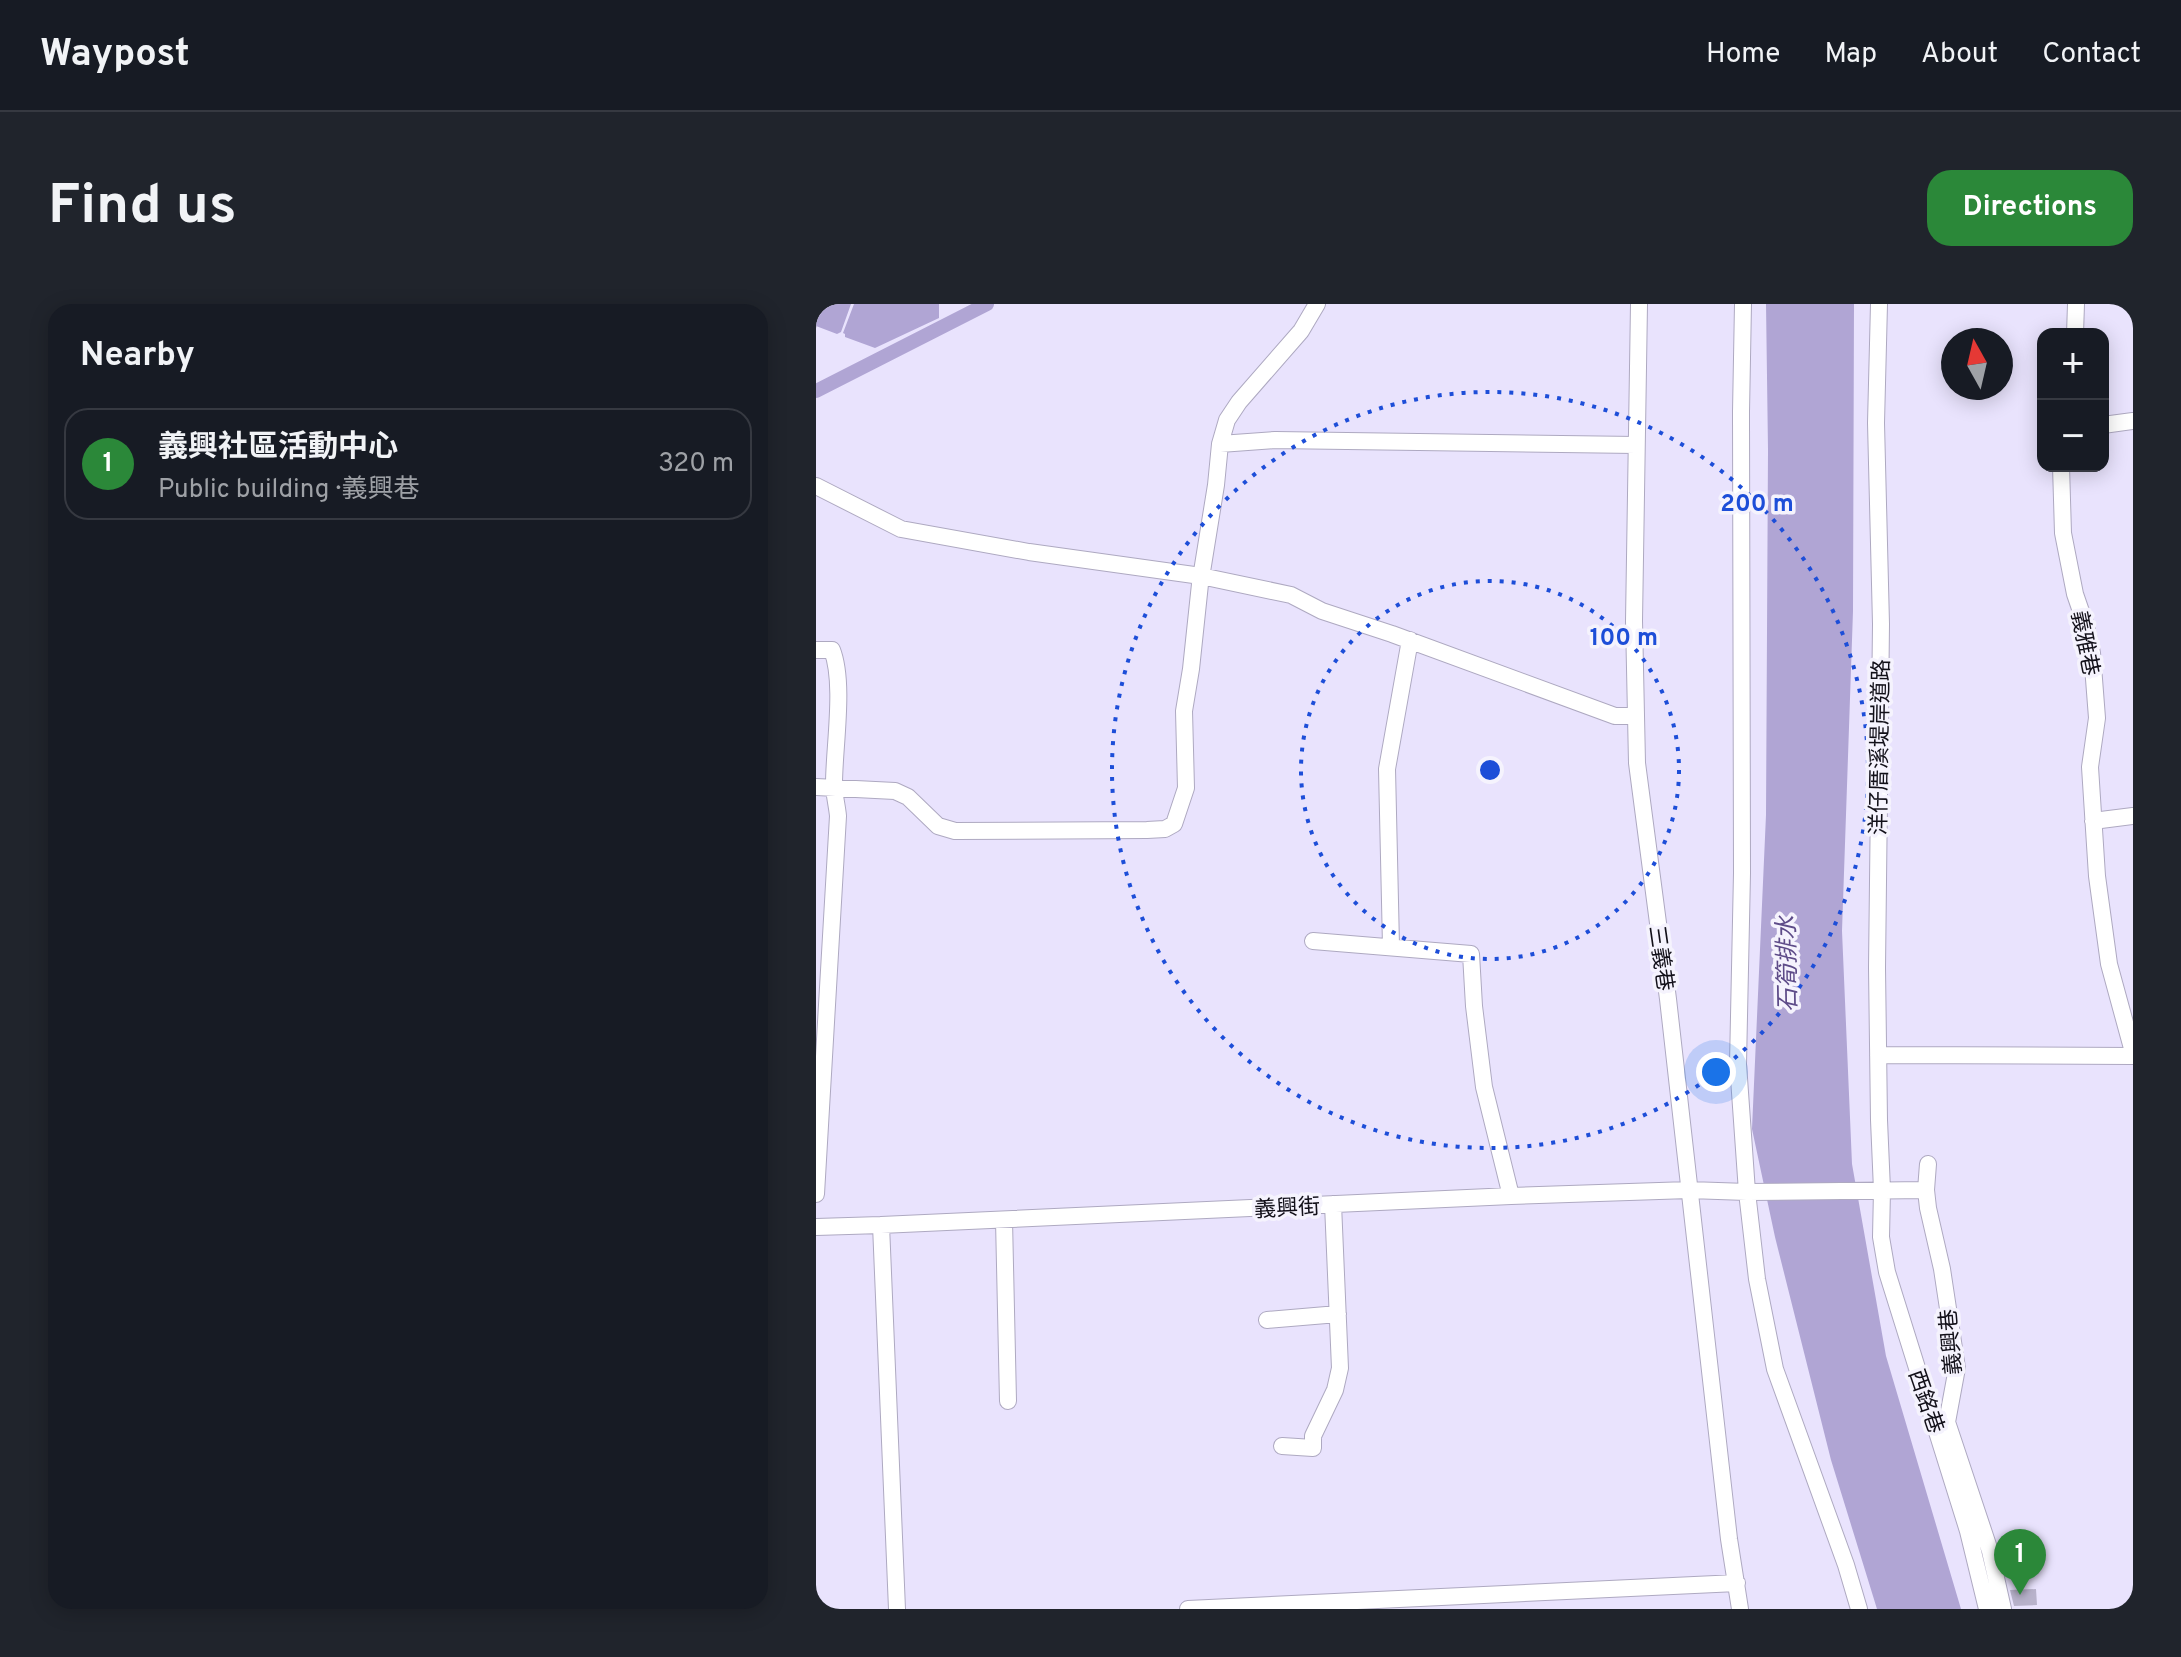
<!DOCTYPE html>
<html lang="en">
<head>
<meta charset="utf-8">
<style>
	:root { --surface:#171b24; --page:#20242c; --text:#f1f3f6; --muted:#9ea1a6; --line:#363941; --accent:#2b8839 }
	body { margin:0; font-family:Overpass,"Noto Sans TC",sans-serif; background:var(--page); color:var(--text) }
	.controls { position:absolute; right:24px; top:24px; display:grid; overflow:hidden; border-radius:16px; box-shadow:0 4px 20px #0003 }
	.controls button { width:72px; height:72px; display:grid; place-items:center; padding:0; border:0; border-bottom:2px solid var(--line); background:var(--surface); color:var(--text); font:40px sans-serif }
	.compass { position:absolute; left:1125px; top:24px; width:72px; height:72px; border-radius:50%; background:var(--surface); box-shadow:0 4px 20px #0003; rotate:352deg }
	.you { position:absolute; left:900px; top:768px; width:28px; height:28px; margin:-20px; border:6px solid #fff; border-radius:50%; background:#1a73e8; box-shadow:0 0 0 12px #1a73e833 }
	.badge { display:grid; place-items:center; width:52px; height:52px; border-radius:50%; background:var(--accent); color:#fff; font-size:26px; font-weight:700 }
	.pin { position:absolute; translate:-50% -66px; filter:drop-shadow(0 2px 4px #0008) }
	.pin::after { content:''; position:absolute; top:42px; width:28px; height:24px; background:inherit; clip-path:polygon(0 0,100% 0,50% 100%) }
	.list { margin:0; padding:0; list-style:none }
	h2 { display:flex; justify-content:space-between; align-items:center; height:104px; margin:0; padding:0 32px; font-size:34px }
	h2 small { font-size:26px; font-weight:400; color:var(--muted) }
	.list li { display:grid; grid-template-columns:52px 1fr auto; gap:24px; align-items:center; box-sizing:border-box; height:112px; margin:0 16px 16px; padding:0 16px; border:2px solid var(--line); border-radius:24px }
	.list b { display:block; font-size:30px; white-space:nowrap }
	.list p { margin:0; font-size:26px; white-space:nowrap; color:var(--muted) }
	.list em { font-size:26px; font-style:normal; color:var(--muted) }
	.map { position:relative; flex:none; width:1317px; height:1305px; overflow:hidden; border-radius:24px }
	header { display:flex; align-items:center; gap:48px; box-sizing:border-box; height:112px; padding:0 40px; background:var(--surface); border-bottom:2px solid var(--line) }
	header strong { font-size:38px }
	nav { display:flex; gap:44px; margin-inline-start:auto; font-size:28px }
	.intro { display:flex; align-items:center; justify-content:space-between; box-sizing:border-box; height:192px; padding:0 48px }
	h1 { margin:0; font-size:56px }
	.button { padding:20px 36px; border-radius:24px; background:var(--accent); color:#fff; font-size:28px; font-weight:700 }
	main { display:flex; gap:48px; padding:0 48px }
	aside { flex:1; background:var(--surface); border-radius:24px; box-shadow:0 4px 20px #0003 }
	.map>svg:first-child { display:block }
	.water { fill:#b0a5d4 }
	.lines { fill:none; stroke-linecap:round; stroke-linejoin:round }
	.canal { stroke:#b0a5d4; stroke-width:14 }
	.building { fill:#b8b2cb }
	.minor-casing { stroke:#aea9c1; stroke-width:18 }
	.minor { stroke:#fff; stroke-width:16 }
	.ring { fill:none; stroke:#1d4ed8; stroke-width:4; stroke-dasharray:4 8 }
	.labels { text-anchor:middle; stroke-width:7; stroke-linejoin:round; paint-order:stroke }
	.street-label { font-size:22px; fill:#121019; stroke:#f5f3fd }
	.water-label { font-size:24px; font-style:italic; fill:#5d4b88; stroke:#f5f3fd }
	.centre { fill:#1d4ed8; stroke:#f5f3fd; stroke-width:4 }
	.ring-label { font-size:24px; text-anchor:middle; font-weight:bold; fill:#1d4ed8; stroke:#f5f3fd; stroke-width:7; stroke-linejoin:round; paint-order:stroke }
</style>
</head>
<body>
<header>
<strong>Waypost</strong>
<nav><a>Home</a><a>Map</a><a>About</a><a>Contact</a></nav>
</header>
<div class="intro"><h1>Find us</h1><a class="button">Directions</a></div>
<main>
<aside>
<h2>Nearby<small></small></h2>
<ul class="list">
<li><span class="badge">1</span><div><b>義興社區活動中心</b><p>Public building · 義興巷</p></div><em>320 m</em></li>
</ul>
</aside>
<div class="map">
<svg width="1317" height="1305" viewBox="0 0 1317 1305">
	<rect width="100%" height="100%" fill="#e9e3fd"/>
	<path class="water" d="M0 0H35L25 28 21 30 0 22Z
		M38 0H123V14L59 44 29 33V30L27 29Z
		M950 0H1038L1037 307 1026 627 1036 860 1070 1052 1145 1305H1061L1015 1156 959 933 936 825 950 511 952 146Z"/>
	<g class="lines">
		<path class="canal" d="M0 87 171 0"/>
	</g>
	<path class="building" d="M1220 1285 1221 1301 1198 1302 1194 1286Z"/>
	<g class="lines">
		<g class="minor-casing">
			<path id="minor" d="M823 0 818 317 821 459 852 695 913 1235 924 1305
				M927 0 925 108 926 569 922 760 931 888 941 975 959 1065 1030 1261 1043 1305
				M1063 0 1060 119 1065 320 1061 664 1063 816 1066 886 1065 933 1071 968 1152 1227 1171 1305
				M1259 30 1260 0
				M1287 121 1317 117
				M404 140 459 136 820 141
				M1245 162 1247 229 1259 290 1270 322 1276 349 1281 414 1274 463 1281 572 1293 660 1317 748
				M0 182 85 225 213 248 385 272 475 291 506 307 576 330 799 412H819
				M0 346H16C29 379 18 443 18 480 18 491 21 501 22 512L0 890
				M0 483 79 487 92 493 122 522 139 527 331 526 349 525 358 520 370 484 368 407 375 365 384 280 400 181 404 140 411 116 423 98 485 27 501 0
				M1277 517 1317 512
				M497 637 655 650 658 702 668 783 695 892
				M575 642 571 465 594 336
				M1062 751 1317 752
				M1112 860 1110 886 1112 904 1126 965 1141 1064 1131 1118 1174 1247 1187 1305
				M188 916 192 1097
				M65 921 81 1305
				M0 923 65 921 695 892 873 886 931 888 1110 886
				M451 1016 522 1010
				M466 1142 497 1144V1132L519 1086 524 1064 517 900
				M372 1305 921 1279"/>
		</g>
		<use href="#minor" class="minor"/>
	</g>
	<g class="ring">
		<circle cx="674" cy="466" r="189"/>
		<circle cx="674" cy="466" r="378"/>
	</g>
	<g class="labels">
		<g class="street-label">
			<text transform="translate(1270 339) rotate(79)" y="8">義雅巷</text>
			<text transform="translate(1063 443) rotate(-89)" y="8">洋仔厝溪堤岸道路</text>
			<text transform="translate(846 654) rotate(82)" y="8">三義巷</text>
			<text transform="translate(471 903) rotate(-3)" y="8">義興街</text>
			<text transform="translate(1134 1038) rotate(-95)" y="8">義興巷</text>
			<text transform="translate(1111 1097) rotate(71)" y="8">西銘巷</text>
		</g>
		<g class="water-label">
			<text transform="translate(971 660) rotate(-91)" y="8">石筍排水</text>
		</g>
	</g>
	<circle cx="674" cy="466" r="12" class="centre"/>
	<g class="ring-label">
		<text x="941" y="207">200 m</text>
		<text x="808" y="341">100 m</text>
	</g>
</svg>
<div class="controls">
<button>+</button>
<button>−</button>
</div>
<svg class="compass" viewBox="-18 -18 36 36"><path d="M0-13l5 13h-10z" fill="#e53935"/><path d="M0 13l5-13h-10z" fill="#9ea1a6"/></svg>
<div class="you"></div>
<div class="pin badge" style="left:1204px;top:1291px">1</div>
</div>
</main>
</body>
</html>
